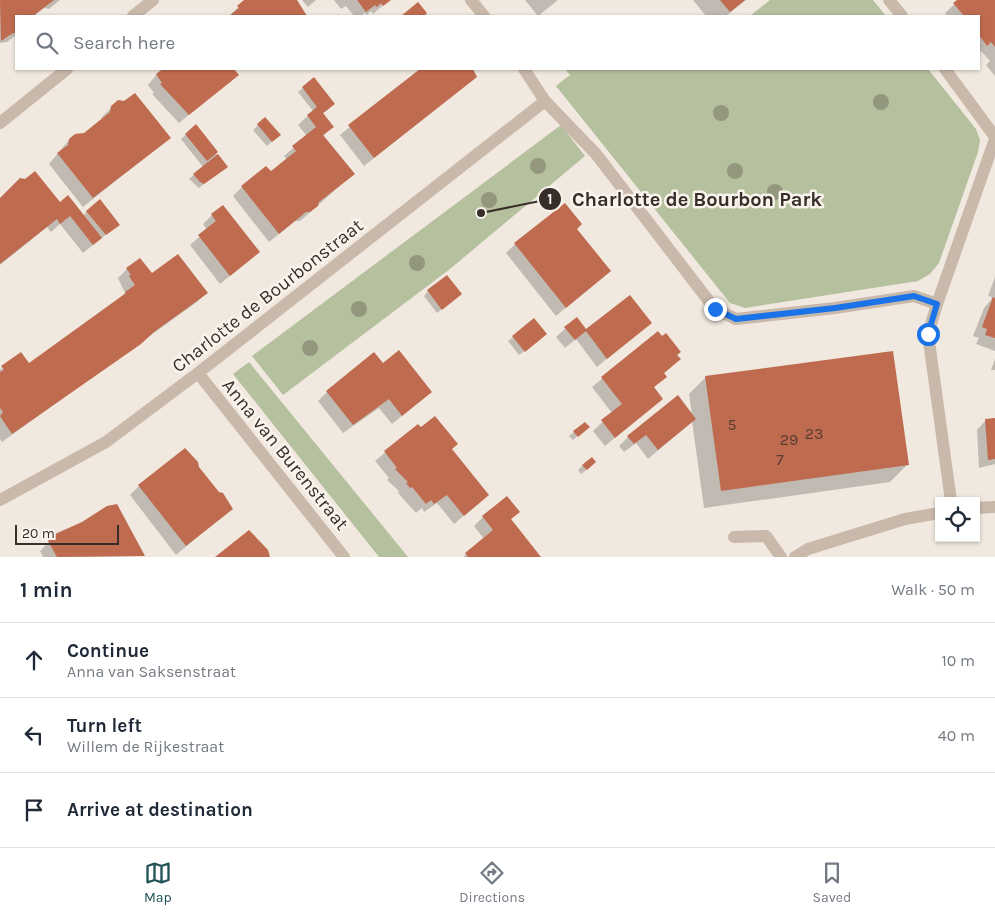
<!DOCTYPE html>
<html lang="en">
<head>
<meta charset="utf-8">
<style>
	:root { --surface:#fff; --page:#f6f6f7; --text:#1f2937; --muted:#747a83; --line:#e0e1e3; --accent:#215357 }
	body { margin:0; font-family:Karla,sans-serif; background:var(--page); color:var(--text) }
	.controls { position:absolute; right:15px; bottom:15px; display:grid; overflow:hidden; border-radius:0px; box-shadow:0 1px 4px #0004 }
	.controls button { width:45px; height:45px; display:grid; place-items:center; padding:0; border:0; border-bottom:1px solid var(--line); background:var(--surface); color:var(--text); font:25px sans-serif }
	.scale { position:absolute; left:15px; bottom:12px; width:104px; box-sizing:border-box; padding-left:5px; border:2px solid #372e2a; border-top:0; font-size:14px; line-height:18px; white-space:nowrap; color:#372e2a; -webkit-text-stroke:4px #f9f3eb; paint-order:stroke }
	.stop { position:absolute; width:15px; height:15px; margin:-11px; border:4px solid #1a73e8; border-radius:50%; background:#fff }
	.stop.end { background:#1a73e8; border-color:#fff; box-shadow:0 1px 5px #0008 }
	.list { margin:0; padding:0; list-style:none }
	h2 { display:flex; justify-content:space-between; align-items:center; height:65px; margin:0; padding:0 20px; font-size:21px }
	h2 small { font-size:16px; font-weight:400; color:var(--muted) }
	.list li { display:grid; grid-template-columns:32px 1fr auto; gap:15px; align-items:center; box-sizing:border-box; height:75px; padding:0 20px; border-top:1px solid var(--line) }
	.list b { display:block; font-size:19px; white-space:nowrap }
	.list p { margin:0; font-size:16px; white-space:nowrap; color:var(--muted) }
	.list em { font-size:16px; font-style:normal; color:var(--muted) }
	.icon { flex:none; width:28px; height:28px; fill:none; stroke:currentColor; stroke-width:2; stroke-linecap:round; stroke-linejoin:round }
	.map { position:relative; flex:none; width:995px; height:557px; overflow:hidden }
	.search { position:absolute; background:var(--surface); box-shadow:0 1px 4px #0004; left:15px; right:15px; top:15px; height:55px; display:flex; align-items:center; gap:12px; box-sizing:border-box; padding:0 18px; border-radius:0px; color:var(--muted); font-size:19px }
	.sheet { height:290px; background:var(--surface) }
	nav { display:flex; justify-content:space-around; align-items:center; box-sizing:border-box; height:70px; border-top:1px solid var(--line); background:var(--surface); font-size:14px; color:var(--muted) }
	nav a { display:grid; justify-items:center; gap:2px }
	nav .on { color:var(--accent) }
	.map>svg:first-child { display:block }
	.green { fill:#b5c09f }
	.shadow { fill:#0003 }
	.building { fill:#bf6b4f }
	.lines { fill:none; stroke-linecap:round; stroke-linejoin:round }
	.lane { stroke:#c9b9ab; stroke-width:12 }
	.street { stroke:#c9b9ab; stroke-width:12 }
	.tree { fill:#93977e }
	.route { stroke:#1a73e8; stroke-width:6 }
	.labels { text-anchor:middle; stroke-width:5; stroke-linejoin:round; paint-order:stroke }
	.number-label { font-size:16px; fill:#593d33 }
	.street-label { font-size:19px; fill:#372e2a; stroke:#f9f3eb }
	.leader { fill:none; stroke:#372e2a; stroke-width:2 }
	.callout-dot { fill:#372e2a; stroke:#f9f3eb; stroke-width:2 }
	.mark-label { font-size:15px; text-anchor:middle; font-weight:bold; fill:#fff }
	.callout-label { font-size:20px; text-anchor:middle; font-weight:bold; fill:#372e2a; stroke:#f9f3eb; stroke-width:5; stroke-linejoin:round; paint-order:stroke }
</style>
</head>
<body>
<div class="map">
<svg width="995" height="557" viewBox="0 0 995 557">
	<rect width="100%" height="100%" fill="#f1e9df"/>
	<path class="green" d="M770 0H873L886 16H750Z
		M565 69H928L976 129 980 140 978 152 939 263 930 274 918 281 745 308 730 303 556 86 570 75Z
		M561 125 585 156 450 269 283 395 252 356Z
		M249 362 408 557H379L233 374Z"/>
	<path class="shadow" d="M0 0H60L49 9 44 8 34 16H16V35L7 42 0 43Z
		M246 0H295L303 9 301 11 306 16H229Z
		M302 0H316L308 7Z
		M334 0H389L373 14 371 11 367 15 365 13 361 16H354L346 6 341 9Z
		M525 0H558L538 16Z
		M693 0H746L726 16H706Z
		M959 0H995V76L986 65 990 61 981 51 979 53V16H948L945 13Z
		M161 69H232L237 75 179 123 152 94 154 93 148 85Z
		M421 69H470L476 77 364 166 340 135Z
		M303 88 329 109 322 114 332 127 323 136 353 174 307 215 300 221H295L269 242 233 196 242 187 271 173 287 160 284 156 307 136 298 125 313 111 298 92Z
		M112 107 169 138 83 207 49 164 69 140 84 134 101 120 102 117Z
		M265 118 275 139 267 146 253 130Z
		M196 126 226 167 199 188 189 179 203 167 181 139Z
		M0 200 59 204 83 216 87 211 113 229 83 253 60 224 51 232 47 227 0 265Z
		M212 215 259 252 220 284 190 245 207 230 203 224Z
		M576 229 609 271 556 316 506 253 515 244Z
		M127 269 152 274 206 293 197 302 2 442 0 439V369L29 365 118 301 125 293 118 278Z
		M995 277V351L976 344 979 338 973 336 984 308 991 300 992 297 988 296Z
		M428 291 456 298 437 313 424 296Z
		M629 296 650 323 597 367 576 339 565 348 556 337 576 319 586 331Z
		M658 333 679 359 663 374 666 376 653 388 661 399 605 446 593 431 612 413 592 387Z
		M513 337 541 339 519 355 508 341Z
		M995 359V370H991Z
		M383 365 431 392 392 424 379 408 343 433 318 401 327 392Z
		M706 377 907 465 890 482 704 508 692 421 648 459 636 443 624 452 619 446 628 437 692 415 689 394Z
		M995 419V464L979 468 977 430 986 420Z
		M418 425 451 449 488 495 454 524 437 503 424 512 422 508 416 513 398 493 399 491 387 480 389 478 375 461Z
		M585 429 573 440 569 436 574 432Z
		M583 465 590 467 581 474 578 470Z
		M198 467 231 509 176 555 130 495 139 486Z
		M518 512 510 520 539 557H463L484 539 474 526 483 517Z
		M56 535 143 556 43 557 40 551Z"/>
	<path class="building" d="M0 0H54L33 16H16V33H13L1 41Z
		M244 0H297L307 16H229L239 8 237 6Z
		M357 0H391L383 6 381 3 377 7 375 5 366 12Z
		M720 0H745L730 12Z
		M957 0H995V47L991 42 987 46 979 35V16H964L953 3Z
		M418 2 427 13 424 16H401Z
		M163 69H234L239 75 189 115 160 84 162 83 156 74Z
		M420 69H473L477 77 374 158 348 125Z
		M314 77 335 104 323 113 334 127 323 135 355 174 319 202 318 206 310 212H306L279 234 241 186 266 166 271 171 296 151 292 146 316 127 307 115 317 107 302 87Z
		M135 93 171 138 93 198 57 153 68 145 69 139 75 134 84 133 110 112 111 106 118 100 124 101Z
		M265 117 281 135 272 142 257 124Z
		M196 124 218 152 207 161 185 134Z
		M218 154 228 167 204 184 200 182 193 174Z
		M35 171 60 202 68 195 102 238 93 245 70 216 60 224 57 219 0 264V198L20 178 25 179Z
		M100 199 120 225 106 235 86 211Z
		M565 203 582 224 577 229 611 271 566 308 514 243Z
		M223 205 260 252 230 276 198 235 216 221 211 214Z
		M178 254 208 293 154 332 141 344 12 434 0 416 3 412 0 408V372L4 370 1 366 21 352 29 363 126 293 125 292 135 285 129 276 131 275 126 268 140 258 152 273Z
		M447 275 462 294 442 310 427 290Z
		M630 295 652 323 607 359 586 331 575 340 564 327 577 317 586 329Z
		M993 297 995 298V338L985 335 987 329 982 327Z
		M534 318 547 334 525 352 512 336Z
		M658 331 662 336 666 333 681 352 677 355 681 359 664 373 667 377 654 387 663 399 615 438 601 420 622 404 601 377Z
		M399 350 432 392 402 416 389 399 353 425 326 391 374 352 383 363Z
		M893 351 909 465 721 491 705 376Z
		M678 395 696 419 658 450 646 435 634 444 627 436Z
		M435 416 458 444 452 449 489 495 464 516 447 495 434 504 431 500 426 504 412 487 410 488 406 483 408 482 395 469 397 468 384 451 418 424 421 427Z
		M995 418V459L988 460 985 419Z
		M585 422 590 427 578 437 573 431Z
		M185 448 198 462 199 467 219 492 223 493 233 509 186 546 138 485Z
		M592 457 596 462 587 470 582 465Z
		M507 496 520 512 511 519 541 557H468L465 553 493 530 482 516Z
		M117 504 145 556 57 557 48 541 55 534 82 522 107 506Z
		M249 530 268 550 270 557H215Z"/>
	<g class="lines">
		<path class="lane" d="M734 537 766 536 781 557"/>
		<path class="street" d="M471 0 484 16
			M889 0 902 16
			M133 16 153 0
			M524 69 545 101 596 154 715 309 736 319 835 308 914 296 937 304
			M945 69 995 137
			M0 123 67 69
			M198 373 344 557
			M0 500 106 442 198 373 545 101
			M951 501 928 334 937 304 995 139
			M976 508 995 507
			M795 557 808 549 905 519 939 513"/>
	</g>
	<g class="tree">
		<circle cx="881" cy="102" r="8"/>
		<circle cx="721" cy="113" r="8"/>
		<circle cx="538" cy="166" r="8"/>
		<circle cx="735" cy="171" r="8"/>
		<circle cx="775" cy="192" r="8"/>
		<circle cx="489" cy="200" r="8"/>
		<circle cx="417" cy="263" r="8"/>
		<circle cx="359" cy="309" r="8"/>
		<circle cx="310" cy="348" r="8"/>
	</g>
	<g class="lines">
		<path class="route" d="M715 309 736 319 835 308 914 296 937 304 928 334"/>
	</g>
	<g class="labels">
		<g class="number-label">
			<text x="732" y="430">5</text>
			<text x="814" y="439">23</text>
			<text x="789" y="445">29</text>
			<text x="780" y="465">7</text>
		</g>
		<g class="street-label">
			<text transform="translate(267 295) rotate(-38)" y="7">Charlotte de Bourbonstraat</text>
			<text transform="translate(286 454) rotate(51)" y="7">Anna van Burenstraat</text>
		</g>
	</g>
	<path class="leader" d="M481 213L550 199"/>
	<g class="callout-dot">
		<circle cx="481" cy="213" r="5"/>
		<circle cx="550" cy="199" r="12"/>
	</g>
	<g class="mark-label">
		<text x="550" y="204">1</text>
	</g>
	<g class="callout-label">
		<text x="697" y="206">Charlotte de Bourbon Park</text>
	</g>
</svg>
<div class="controls">
<button><svg class="icon" aria-label="locate" viewBox="0 0 24 24"><circle cx="12" cy="12" r="6"/><path d="M12 2v4M12 18v4M2 12h4M18 12h4"/></svg></button>
</div>
<div class="scale">20 m</div>
<div class="stop" style="left:928px;top:334px"></div>
<div class="stop end" style="left:715px;top:309px"></div>
<div class="search"><svg class="icon" aria-label="search" viewBox="0 0 24 24"><circle cx="10" cy="10" r="6"/><path d="M15 15l6 6"/></svg>Search here</div>
</div>
<section class="sheet">
<h2>1 min<small>Walk · 50 m</small></h2>
<ul class="list">
<li><svg class="icon" aria-label="ahead" viewBox="0 0 24 24"><path d="M12 20V5M6 11l6-6 6 6"/></svg><div><b>Continue</b><p>Anna van Saksenstraat</p></div><em>10 m</em></li>
<li><svg class="icon" aria-label="left" viewBox="0 0 24 24"><path d="M17 20v-9H6M10 6l-5 5 5 5"/></svg><div><b>Turn left</b><p>Willem de Rijkestraat</p></div><em>40 m</em></li>
<li><svg class="icon" aria-label="arrive" viewBox="0 0 24 24"><path d="M6 21V4h12l-3 4 3 4H6"/></svg><div><b>Arrive at destination</b></div></li>
</ul>
</section>
<nav>
<a class="on"><svg class="icon" aria-label="map" viewBox="0 0 24 24"><path d="M3 6l6-2 6 2 6-2v14l-6 2-6-2-6 2zM9 4v14M15 6v14"/></svg>Map</a>
<a><svg class="icon" aria-label="directions" viewBox="0 0 24 24"><path d="M12 3l9 9-9 9-9-9zM9 14v-3h6M13 9l2 2-2 2"/></svg>Directions</a>
<a><svg class="icon" aria-label="saved" viewBox="0 0 24 24"><path d="M7 4h10v16l-5-4-5 4z"/></svg>Saved</a>
</nav>
</body>
</html>
